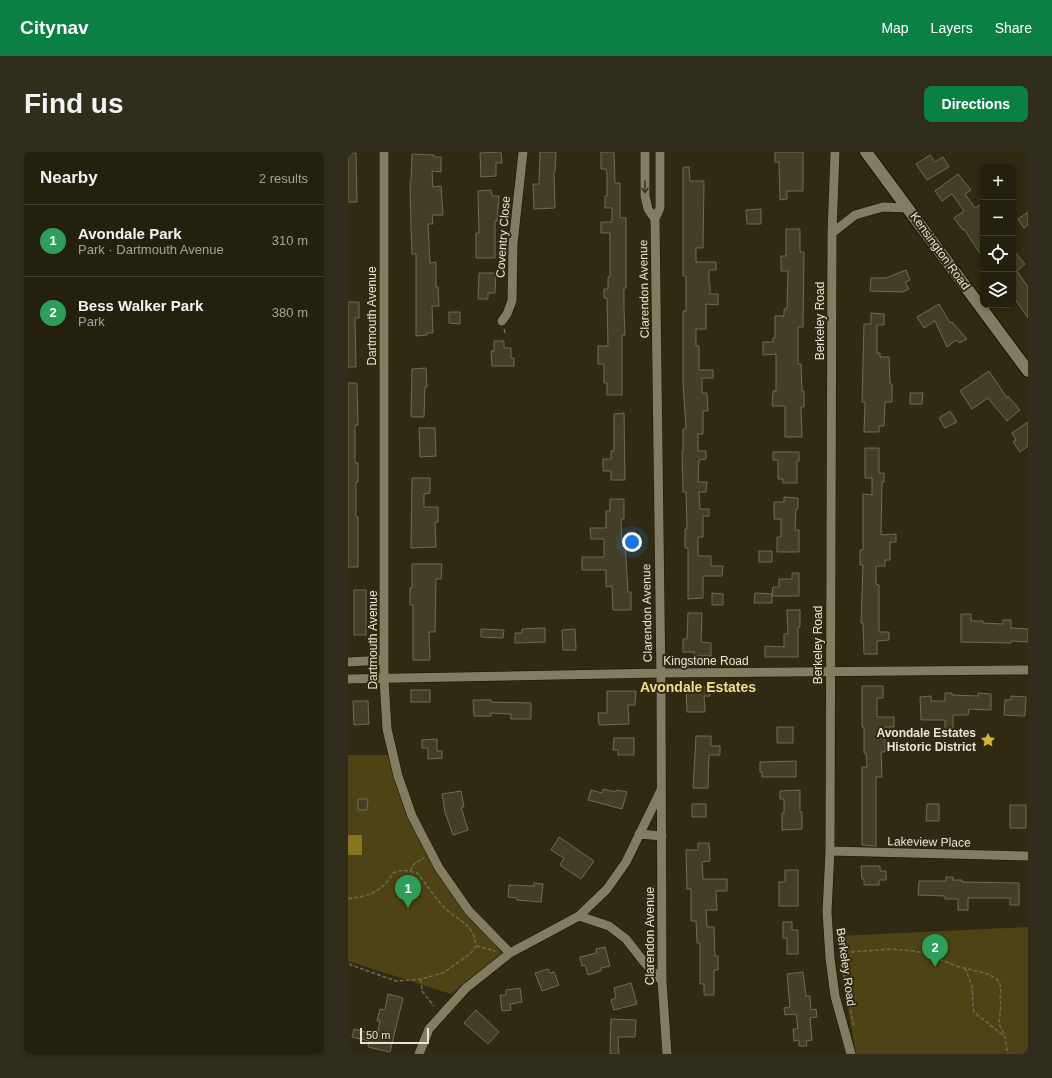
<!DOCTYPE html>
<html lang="en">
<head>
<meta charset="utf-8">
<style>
	:root { --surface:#24200e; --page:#302d1c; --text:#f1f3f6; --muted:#a3a39e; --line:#413e2e; --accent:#0b8043 }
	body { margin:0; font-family:Arial,sans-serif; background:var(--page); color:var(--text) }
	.controls { position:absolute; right:12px; top:12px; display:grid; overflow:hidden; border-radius:8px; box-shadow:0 2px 6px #0003 }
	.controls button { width:36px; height:36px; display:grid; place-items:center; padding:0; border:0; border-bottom:1px solid var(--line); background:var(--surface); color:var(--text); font:20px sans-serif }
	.scale { position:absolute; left:12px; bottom:10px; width:69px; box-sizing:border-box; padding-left:4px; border:2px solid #e9e5d7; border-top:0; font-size:11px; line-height:14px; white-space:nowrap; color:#e9e5d7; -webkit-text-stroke:3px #302a12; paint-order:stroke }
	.you { position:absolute; left:284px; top:390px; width:14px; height:14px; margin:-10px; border:3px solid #fff; border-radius:50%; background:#1a73e8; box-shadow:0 0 0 6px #1a73e833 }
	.badge { display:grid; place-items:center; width:26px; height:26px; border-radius:50%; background:var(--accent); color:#fff; font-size:13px; font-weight:700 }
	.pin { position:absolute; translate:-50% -33px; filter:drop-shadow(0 1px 2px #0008) }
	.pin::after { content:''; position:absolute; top:21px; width:14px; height:12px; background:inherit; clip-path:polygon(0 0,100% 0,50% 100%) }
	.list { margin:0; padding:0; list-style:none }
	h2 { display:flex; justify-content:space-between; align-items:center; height:52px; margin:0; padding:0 16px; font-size:17px }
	h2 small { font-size:13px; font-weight:400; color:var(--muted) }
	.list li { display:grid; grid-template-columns:26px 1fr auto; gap:12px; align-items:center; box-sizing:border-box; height:72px; padding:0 16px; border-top:1px solid var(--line) }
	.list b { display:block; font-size:15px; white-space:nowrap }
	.list p { margin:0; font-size:13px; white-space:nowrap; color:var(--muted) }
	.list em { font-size:13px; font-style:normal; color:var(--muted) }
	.icon { flex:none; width:22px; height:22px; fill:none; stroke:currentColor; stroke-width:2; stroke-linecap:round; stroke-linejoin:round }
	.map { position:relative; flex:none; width:680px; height:902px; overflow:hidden; border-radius:8px }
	header { display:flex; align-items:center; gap:24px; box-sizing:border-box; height:56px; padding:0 20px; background:var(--accent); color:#fff }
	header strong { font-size:19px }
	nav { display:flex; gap:22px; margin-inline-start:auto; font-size:14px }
	.intro { display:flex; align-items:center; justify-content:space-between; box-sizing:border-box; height:96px; padding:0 24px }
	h1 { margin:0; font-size:28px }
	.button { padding:10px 18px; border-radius:8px; background:var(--accent); color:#fff; font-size:14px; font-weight:700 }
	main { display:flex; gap:24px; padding:0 24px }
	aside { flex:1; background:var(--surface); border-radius:8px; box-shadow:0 2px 6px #0003 }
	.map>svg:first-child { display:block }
	.green { fill:#4e4315 }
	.water { fill:#887520 }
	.building { fill:#443e25; stroke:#716b50 }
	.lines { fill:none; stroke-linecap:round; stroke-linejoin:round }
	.street-casing { stroke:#181200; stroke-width:10 }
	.secondary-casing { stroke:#181200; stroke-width:14 }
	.path { stroke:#6f6955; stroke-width:1.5; stroke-dasharray:4 2; stroke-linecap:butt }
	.street { stroke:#827c61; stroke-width:9 }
	.secondary { stroke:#827c61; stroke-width:12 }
	.oneway { stroke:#403a22 }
	.labels { text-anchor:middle; stroke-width:4; stroke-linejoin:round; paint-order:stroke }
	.street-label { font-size:12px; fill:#e9e5d7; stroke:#302a12 }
	.poi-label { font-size:12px; font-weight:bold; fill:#e9e5d7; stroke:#302a12; text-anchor:end }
	.quarter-label { font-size:14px; font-weight:bold; fill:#f1de90; stroke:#302a12 }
</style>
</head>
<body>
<header>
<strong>Citynav</strong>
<nav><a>Map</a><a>Layers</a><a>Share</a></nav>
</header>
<div class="intro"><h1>Find us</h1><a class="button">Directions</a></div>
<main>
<aside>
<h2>Nearby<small>2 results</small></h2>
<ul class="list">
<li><span class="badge" style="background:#2e9e5b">1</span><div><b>Avondale Park</b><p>Park · Dartmouth Avenue</p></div><em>310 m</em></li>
<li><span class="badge" style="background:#2e9e5b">2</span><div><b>Bess Walker Park</b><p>Park</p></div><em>380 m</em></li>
</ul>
</aside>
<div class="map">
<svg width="680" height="902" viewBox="0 0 680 902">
	<rect width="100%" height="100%" fill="#302a12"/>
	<path class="green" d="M0 603H40L86 709 154 802 103 842 0 809Z
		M680 775V902H508L498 846 490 784Z"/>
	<path class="water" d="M0 683H14V703H0Z"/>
	<path class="building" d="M153 0 154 11H148V24L133 25 132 1Z
		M192 0H208L207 20H206L207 56 186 57 185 32H191Z
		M253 0H266L267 31H272V66H278V136H276V156L277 183H274V243H259V231H256V212H250V194H260L259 146H256V137H260V125H262V81H253V70H264V56H257V44H259V21L258 17H253Z
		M427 0H455V39H439V47L432 48 431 10H427Z
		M0 1H8L9 50H0Z
		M64 2 86 3V5H93V20L84 19 85 35 93 34 95 63H84L85 72H80L82 111 88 110V135H90L91 154H84L85 181H79V183L68 184V102H64L63 77 62 29H63Z
		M582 3 587 10 595 5 601 15 579 28 568 12Z
		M335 15H341L342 29H356L355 96H348V110H368V118H361V132H362V142H370V153L358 152V177H348V194H351V218H365V226H354V241H359L360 259H355V282H350V299H358V307L351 308 350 330H359L358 340H351L352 357H361V364H355V385H350V404H363V414H375L374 424H355V446L340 447V396H337V377H339L338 340H335L334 299H335V277H338L335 231V159H338V124H335Z
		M610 22 623 38 617 42 627 56 635 51V106L616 77 615 78 606 66 616 59 604 42 594 49 587 39Z
		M143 38 144 44H151L149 69H147V106H128V81H131L130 39Z
		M413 57V72H399L398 58Z
		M680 60V73L676 76 670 67Z
		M438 77H452V100H456L455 175H450V212H453L454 239H456V255H453L454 285H437V254H424L425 239H428V202L415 203V190H425V186H427V164H436V157H439L440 119H433V104H438Z
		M665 98 677 112 669 119 680 135V166L665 144Z
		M558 118 562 128 557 130 561 137 554 140 522 139 523 126H538Z
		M131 121H148L147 141H140V147H130Z
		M0 150H11V166H7L8 215H0Z
		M591 152 602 171 604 170 619 187 611 191 608 188 599 195 587 169 576 176 569 165Z
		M101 160H112V172L101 171Z
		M523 161 536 162V173H529V201H532V205H541L542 232H544V250H537L536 274H531V280H516L517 250H514L516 172H523Z
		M146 189H156V196H163V206H166V214H144L143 199H146Z
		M78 216 79 235H77L76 265H63L64 217Z
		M641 219 659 246 660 244 672 258 659 269 640 246 624 257 612 239Z
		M0 231H9L10 273H7V311H10V330H8V365H10V415H0Z
		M562 241H575L574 252H562Z
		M602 259 609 270 597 276 591 266Z
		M276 261 277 328H263V319H255V307H263V299H266V262Z
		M680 270V294L672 300 665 290 668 288 664 281Z
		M71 276H87L88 304 72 305Z
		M517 296H531V321H536V330H534L533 383 548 382V390H542V408H537V414H528V432L531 433V480H541V488L529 489V502H516L515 471H513L515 413H512V398H515V342L524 343V326H517Z
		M425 300H451V309H449V331H435V327H430V308H425Z
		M64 326H82V341L76 342V355H90V370H87L88 395 63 396Z
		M436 345 450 346V357H448L447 378H451V400H429V385H433V367H426V350H436Z
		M262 347H276V367H273L274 390H277L280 440H283V458H265L264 434 258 435V418H234V405H256V387H243L242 376H258V359H262Z
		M411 399H424V410H411Z
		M64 412H94L93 427H88L87 480H81L82 508H65V453H62V436H64Z
		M444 421H451V444H424L425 435H431V427H444Z
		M6 438H18V483H6Z
		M364 441 375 442V453H364Z
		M407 441 424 442V451H406Z
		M439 458H452V475H450V505H417V494L436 495V482H440Z
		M340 461H354L353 490 363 491V504H346V500H335V487H339Z
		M613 462H623V469H635V471L655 472V468H663V476L680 477V490L663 489V491L613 490Z
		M197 476V490L167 491V481H174V477Z
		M133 477 156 478 155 486 133 485Z
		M227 477 228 498H215L214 478Z
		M514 534H535V546H529V565H546V575H537V600H533L534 625H528V694L514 693V615H519L518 601H516V575H514Z
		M351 535H362V544H356L357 560H339L338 538 351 537Z
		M63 538H82V550H63Z
		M259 539H288L287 553H280L281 572 251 573 250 561H259Z
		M597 541H604V543L630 544V541L643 542V558L621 557 620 563H605V578H597V568H573L572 545 583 544V549H597Z
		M663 544 678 545 677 564 656 563 657 548H663Z
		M125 548H143V550L183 551V567H163V562L143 561V564H126Z
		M5 549H20L21 572 6 573Z
		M429 575H445V591H429Z
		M348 584H363V594H372V603H361L360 636H345Z
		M266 586H286V603H270V598H265Z
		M89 587V599H94V606L80 607V596H74V588Z
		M448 609V625H414V620H412V610Z
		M255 637 268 640V638L279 640 274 657 240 648 243 638 254 641Z
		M452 638V660H454V677L434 678V661H436V647H432V639Z
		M113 639 116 655H113L120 678 105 683 97 660 94 642Z
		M10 647H20L19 658H10Z
		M344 652H358V665H344Z
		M579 652H591V669H578Z
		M662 653H678V676H662Z
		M211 685 246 709 233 727 212 713 216 706 203 698Z
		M350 691H361L362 709 354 710 355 727H379V739H368L369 758H358L359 775H366L367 804H370V818H366V843H356V832H352V791H349L348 769H343V737H339L338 698H350Z
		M513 714H532V719H538V728H531V733H516V727H514Z
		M437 718H450V754H431V730H437Z
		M598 725H605V728H614V730L671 731V753H662V746H620V758H610V747H597V744L570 743 571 729H598Z
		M186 731 195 732 193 750 169 748V746L160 745 161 733 186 734Z
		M435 770H444V778H450V802H439V786H435Z
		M257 795 262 814 253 816V819L240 823 237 813 234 814 232 805 249 801 248 797Z
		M200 817 202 821 206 820 211 833 194 839 187 821Z
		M455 820 458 844H462L463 858 468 857 469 865 462 866 464 888 458 889 459 894H451V888L446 889 445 877H450L448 862 437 863 436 856 442 855 439 822Z
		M283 831 289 852 266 858 263 848 268 846 266 836Z
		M172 836 174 850 162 852 163 858 154 859 152 843H158V838Z
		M40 842 55 846 42 900 20 895 21 889 4 885 6 877 29 883 32 869H29L32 857 37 858Z
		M128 858 151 880 140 892 116 871Z
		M263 867 288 868 287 885H270L271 902H262Z"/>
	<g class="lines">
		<g class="street-casing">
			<path id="street" d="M36 0V527L39 577 50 624 64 664 91 716 121 759 162 801
				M297 0V44L300 57 307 67
				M312 0V56L307 67 313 531 314 829 319 902
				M487 0 484 81 482 699 479 760 482 806 487 844 503 902
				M484 81 507 63 535 55 560 56
				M154 169 159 162 164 149 165 92 175 0
				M0 510 36 508
				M0 527 312 521 680 518
				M291 682 314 684
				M482 699 680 704
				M231 764 259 737 278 710 313 638
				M71 902 81 877 118 836 162 801 231 764 261 774 278 787 296 810 314 829"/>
		</g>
		<g class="secondary-casing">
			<path id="secondary" d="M518 0 680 219"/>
		</g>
		<path class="path" d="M156 177 158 183
			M62 719 66 712 76 706
			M0 747C21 744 34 740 45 721L55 718 69 721C78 731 85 743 94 753 108 769 125 769 128 794L123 801 95 821 73 827 48 829 3 813 0 810
			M128 794 147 799
			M491 801 543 797 567 799 581 803 608 814 640 822 649 827 652 832 653 839 652 846 653 853 651 872 656 881 660 902
			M492 805 506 875
			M617 816 624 834 625 855 626 860 656 884
			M73 827 74 839 86 854"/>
		<use href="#street" class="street"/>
		<use href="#secondary" class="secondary"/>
	</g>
	<defs><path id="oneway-shaft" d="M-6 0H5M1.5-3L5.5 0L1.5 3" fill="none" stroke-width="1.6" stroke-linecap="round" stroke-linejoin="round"/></defs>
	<use class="oneway" href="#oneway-shaft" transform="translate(297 35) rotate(89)"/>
	<defs>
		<g id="sight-bare" transform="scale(1.2)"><path d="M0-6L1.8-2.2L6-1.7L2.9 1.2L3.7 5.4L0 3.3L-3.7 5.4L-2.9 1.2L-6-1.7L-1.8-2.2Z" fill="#d3b635" stroke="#302a12" stroke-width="2.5" paint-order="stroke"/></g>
	</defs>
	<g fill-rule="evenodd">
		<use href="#sight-bare" x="640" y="588"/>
	</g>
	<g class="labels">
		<g class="street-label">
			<text transform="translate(155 85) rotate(-86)" y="4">Coventry Close</text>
			<text transform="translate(592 99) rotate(54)" y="4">Kensington Road</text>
			<text transform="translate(296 137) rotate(-91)" y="4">Clarendon Avenue</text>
			<text transform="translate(24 164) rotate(-90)" y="4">Dartmouth Avenue</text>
			<text transform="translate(472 169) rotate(-90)" y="4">Berkeley Road</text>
			<text transform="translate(299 461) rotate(-91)" y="4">Clarendon Avenue</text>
			<text transform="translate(25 488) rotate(-90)" y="4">Dartmouth Avenue</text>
			<text transform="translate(470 493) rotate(-90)" y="4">Berkeley Road</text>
			<text x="358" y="513">Kingstone Road</text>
			<text transform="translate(581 690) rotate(1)" y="4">Lakeview Place</text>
			<text transform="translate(302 784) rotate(-90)" y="4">Clarendon Avenue</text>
			<text transform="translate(498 815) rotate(82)" y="4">Berkeley Road</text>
		</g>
		<g class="poi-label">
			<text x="628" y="585">Avondale Estates<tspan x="628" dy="14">Historic District</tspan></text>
		</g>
		<g class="quarter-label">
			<text x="350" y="540">Avondale Estates</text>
		</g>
	</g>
</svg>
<div class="controls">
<button>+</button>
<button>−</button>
<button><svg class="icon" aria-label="locate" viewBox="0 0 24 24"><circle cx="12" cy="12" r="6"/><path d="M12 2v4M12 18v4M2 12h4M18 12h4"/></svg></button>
<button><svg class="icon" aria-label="layers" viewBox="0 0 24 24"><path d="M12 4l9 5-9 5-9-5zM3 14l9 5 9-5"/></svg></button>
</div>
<div class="scale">50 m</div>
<div class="you"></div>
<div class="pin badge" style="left:60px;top:756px;background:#2e9e5b">1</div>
<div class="pin badge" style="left:587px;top:815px;background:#2e9e5b">2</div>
</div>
</main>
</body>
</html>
